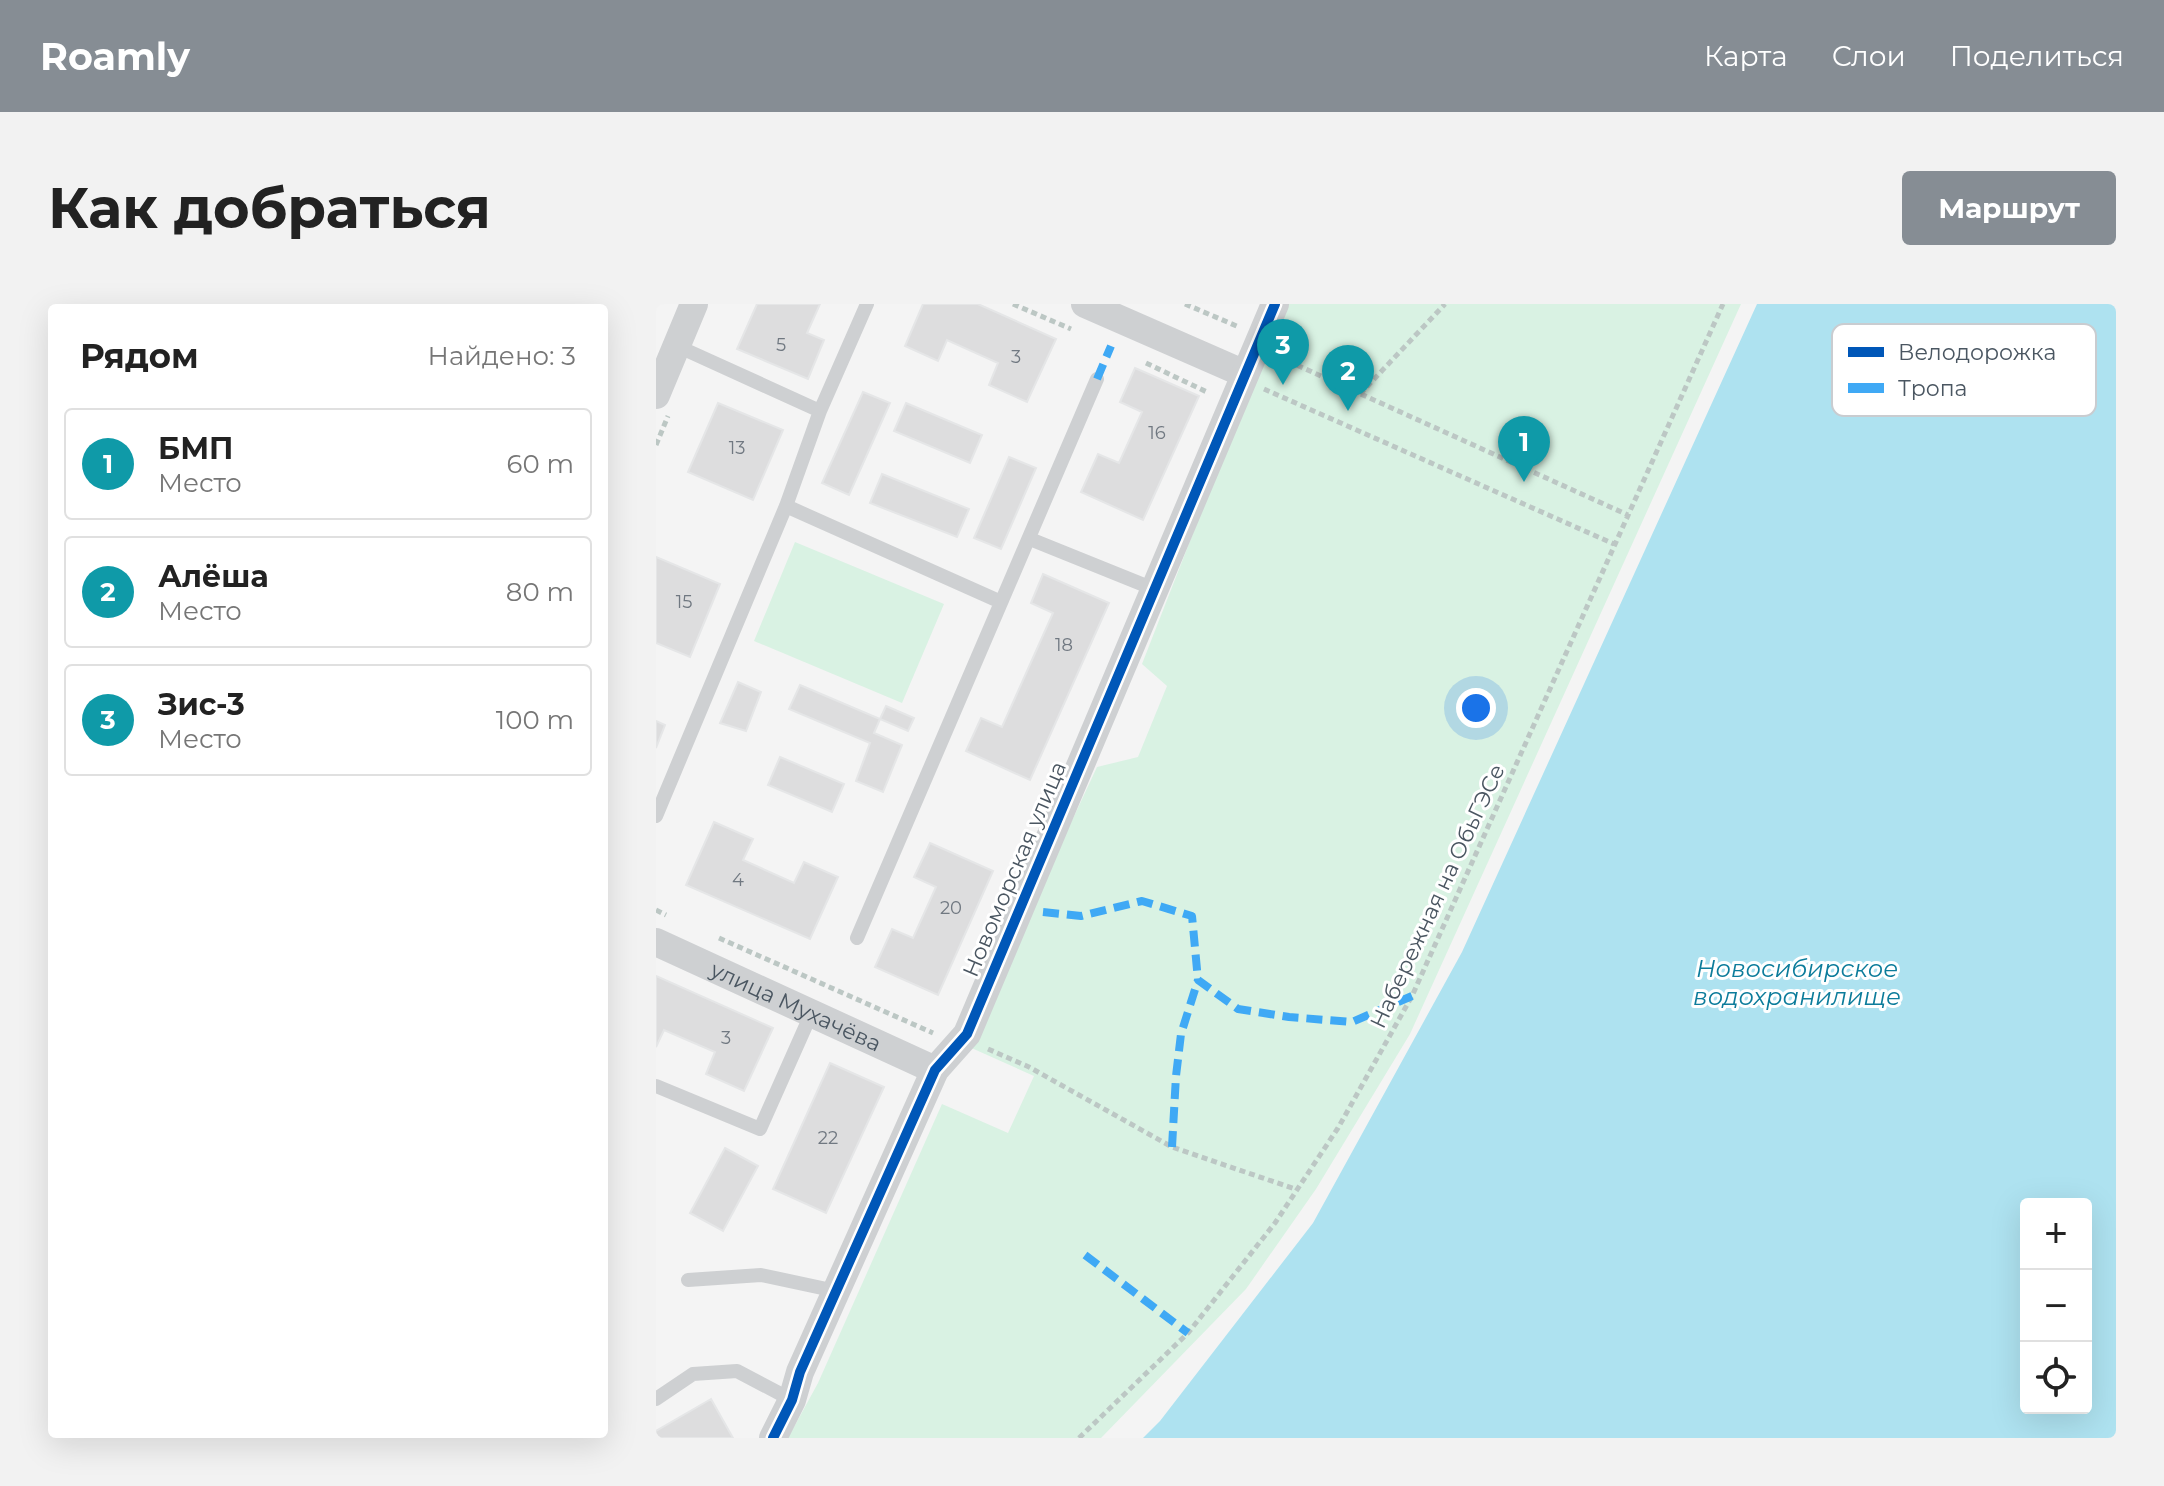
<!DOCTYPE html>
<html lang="ru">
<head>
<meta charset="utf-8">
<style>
	:root { --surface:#fff; --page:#f2f2f2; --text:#222; --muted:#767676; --line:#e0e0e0; --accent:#868d94 }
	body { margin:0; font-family:Montserrat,sans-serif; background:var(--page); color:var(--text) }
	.controls { position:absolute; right:24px; bottom:24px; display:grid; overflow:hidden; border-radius:8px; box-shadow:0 8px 32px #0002 }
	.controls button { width:72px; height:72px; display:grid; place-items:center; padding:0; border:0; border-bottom:2px solid var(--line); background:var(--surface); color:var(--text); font:40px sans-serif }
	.you { position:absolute; left:820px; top:404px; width:28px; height:28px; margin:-20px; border:6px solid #fff; border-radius:50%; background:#1a73e8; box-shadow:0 0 0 12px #1a73e833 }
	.badge { display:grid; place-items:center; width:52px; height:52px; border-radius:50%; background:var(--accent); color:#fff; font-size:26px; font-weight:700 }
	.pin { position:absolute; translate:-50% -66px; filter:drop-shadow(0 2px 4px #0008) }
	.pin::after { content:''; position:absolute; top:42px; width:28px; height:24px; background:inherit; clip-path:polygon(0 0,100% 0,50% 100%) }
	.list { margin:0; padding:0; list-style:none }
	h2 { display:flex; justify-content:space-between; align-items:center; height:104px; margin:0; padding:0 32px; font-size:34px }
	h2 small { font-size:26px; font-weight:400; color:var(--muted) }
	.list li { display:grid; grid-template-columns:52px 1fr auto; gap:24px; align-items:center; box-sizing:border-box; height:112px; margin:0 16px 16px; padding:0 16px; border:2px solid var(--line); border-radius:8px }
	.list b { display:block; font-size:30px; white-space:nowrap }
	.list p { margin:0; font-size:26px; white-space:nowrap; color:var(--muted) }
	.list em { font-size:26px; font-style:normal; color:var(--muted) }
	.icon { flex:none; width:44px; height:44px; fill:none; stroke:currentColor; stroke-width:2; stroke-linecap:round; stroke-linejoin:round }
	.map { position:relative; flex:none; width:1460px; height:1134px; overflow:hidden; border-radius:8px }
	header { display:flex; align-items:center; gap:48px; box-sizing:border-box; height:112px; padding:0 40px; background:var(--accent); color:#fff }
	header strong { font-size:38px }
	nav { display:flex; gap:44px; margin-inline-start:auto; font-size:28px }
	.intro { display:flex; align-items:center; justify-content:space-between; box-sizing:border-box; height:192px; padding:0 48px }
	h1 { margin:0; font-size:56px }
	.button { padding:20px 36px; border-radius:8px; background:var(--accent); color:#fff; font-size:28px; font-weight:700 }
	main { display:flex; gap:48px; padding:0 48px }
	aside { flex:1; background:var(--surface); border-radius:8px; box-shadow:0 8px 32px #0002 }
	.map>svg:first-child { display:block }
	.green { fill:#d9f2e3 }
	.water { fill:#aee2f0; fill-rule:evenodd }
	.building { fill:#ddddde; stroke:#e5e6e7; stroke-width:2 }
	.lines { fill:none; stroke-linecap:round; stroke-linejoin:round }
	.path { stroke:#bcc7c4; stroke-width:5; stroke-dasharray:6 4; stroke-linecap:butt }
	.lane { stroke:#ced0d2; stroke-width:14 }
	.street { stroke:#ced0d2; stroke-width:28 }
	.quiet { stroke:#3fa9f5; stroke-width:8; stroke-dasharray:16 8; stroke-linecap:butt }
	.cycleway-casing { stroke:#fff; stroke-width:15 }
	.cycleway { stroke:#0057b8; stroke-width:10 }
	.labels { text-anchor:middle; stroke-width:6; stroke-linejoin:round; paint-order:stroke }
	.number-label { font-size:18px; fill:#707881 }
	.street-label { font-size:22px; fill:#4a5661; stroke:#fff }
	.water-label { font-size:24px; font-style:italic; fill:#0c7c9b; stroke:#fff }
	.key { fill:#fff; stroke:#c9ccd0; stroke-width:2 }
	.key-label { font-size:22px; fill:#4a5661 }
</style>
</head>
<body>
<header>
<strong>Roamly</strong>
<nav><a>Карта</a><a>Слои</a><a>Поделиться</a></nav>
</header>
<div class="intro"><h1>Как добраться</h1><a class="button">Маршрут</a></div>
<main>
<aside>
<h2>Рядом<small>Найдено: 3</small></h2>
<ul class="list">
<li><span class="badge" style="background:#0f9aa8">1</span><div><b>БМП</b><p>Место</p></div><em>60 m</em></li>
<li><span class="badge" style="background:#0f9aa8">2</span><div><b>Алёша</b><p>Место</p></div><em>80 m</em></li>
<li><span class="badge" style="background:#0f9aa8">3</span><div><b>Зис-3</b><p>Место</p></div><em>100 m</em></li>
</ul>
</aside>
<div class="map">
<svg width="1460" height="1134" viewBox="0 0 1460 1134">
	<rect width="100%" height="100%" fill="#f4f4f4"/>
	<path class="green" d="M631 0H1085L754 730 660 885 590 985 445 1134H132L162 1079 286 800 352 829 378 772 311 742 441 463 482 453 511 382 486 360 591 91Z
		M139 238 288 300 246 399 98 337Z"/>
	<path class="water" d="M1101 0H1460V1134H487L504 1117 657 919 806 648ZM1370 900H1430V1104H1370Z"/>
	<path class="building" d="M101 0H164L151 29 168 36 152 75 81 45Z
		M267 0H322L400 35 371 98 333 81 342 59 291 36 282 57 249 42Z
		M479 64 543 92 487 216 425 188 442 150 463 159 486 108 464 98Z
		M207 88 234 99 193 191 166 179Z
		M62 99 127 126 97 196 32 168Z
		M250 99 326 131 314 159 238 127Z
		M353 153 380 164 345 245 318 234Z
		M226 170 313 205 301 233 214 199Z
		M0 253 64 280 34 353 0 339Z
		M387 270 453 299 374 476 310 447 325 414 346 423 397 309 375 299Z
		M82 378 105 388 90 427 64 419Z
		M144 381 224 415 218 429 246 441 227 488 200 477 214 439 133 405Z
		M230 402 258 414 252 427 224 415Z
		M0 417 9 421 0 444Z
		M124 453 188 480 176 508 112 481Z
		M58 518 97 535 87 556 138 579 148 558 182 573 154 635 30 581Z
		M274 539 337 567 282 691 219 663 236 625 257 634 280 583 258 573Z
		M0 672 117 724 88 787 50 770 59 748 8 726 0 743Z
		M174 759 228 783 170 909 117 885Z
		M69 844 102 862 67 927 34 909Z
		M55 1095 77 1134H0V1127Z"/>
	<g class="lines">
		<path class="path" d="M357 0 415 25
			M529 0 583 23
			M623 53 972 211
			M490 59 553 89
			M608 85 958 240
			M704 90 789 0
			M0 141 12 112
			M0 606 10 611
			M63 634 277 729
			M332 745 373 763 516 843 639 885
			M423 1134 532 1029 619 919 682 824 756 692 1067 0"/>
		<path class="lane" d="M21 42 164 107
			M130 202 345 298
			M374 235 498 285
			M0 512 130 202 164 107 211 0
			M201 634 441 75
			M0 782 104 825 156 708
			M32 976 105 971 180 987
			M0 1095 37 1070 81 1067 136 1096"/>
		<g class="street">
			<path d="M429 0 589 70"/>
			<path d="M0 91 38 0"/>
			<path id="s1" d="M0 638 279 766"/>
			<path d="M117 1134 136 1096 144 1068 279 766 311 730 619 0"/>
		</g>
		<path class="quiet" d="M441 75 455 42
			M387 608 425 612 486 597 536 612 542 676 582 705 633 713 696 718 756 692
			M516 843 520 772 525 730 542 676
			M429 951 532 1029"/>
		<g class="cycleway-casing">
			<path id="cycleway" d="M117 1134 136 1096 144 1068 279 766 311 730 619 0"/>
		</g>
		<use href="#cycleway" class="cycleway"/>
	</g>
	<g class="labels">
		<g class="number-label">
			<text x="125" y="47">5</text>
			<text x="360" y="59">3</text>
			<text x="501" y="135">16</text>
			<text x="81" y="150">13</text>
			<text x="28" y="304">15</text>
			<text x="408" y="347">18</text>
			<text x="82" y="582">4</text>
			<text x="295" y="610">20</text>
			<text x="70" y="740">3</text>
			<text x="172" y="840">22</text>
		</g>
		<g class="street-label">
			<text transform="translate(358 565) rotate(-67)" y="8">Новоморская улица</text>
			<text transform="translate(781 592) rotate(-65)" y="8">Набережная на ОбьГЭСе</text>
			<text dy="8" stroke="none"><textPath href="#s1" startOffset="154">улица Мухачёва</textPath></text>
		</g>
		<g class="water-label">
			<text x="1141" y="673">Новосибирское<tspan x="1141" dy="28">водохранилище</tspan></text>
		</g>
	</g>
	<rect x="1176" y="20" width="264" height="92" rx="12" class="key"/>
	<rect x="1192" y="43" width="36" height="10" fill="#0057b8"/>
	<rect x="1192" y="79" width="36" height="10" fill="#3fa9f5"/>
	<g class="key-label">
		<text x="1242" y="56">Велодорожка</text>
		<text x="1242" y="92">Тропа</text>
	</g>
</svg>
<div class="controls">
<button>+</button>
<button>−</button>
<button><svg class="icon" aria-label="locate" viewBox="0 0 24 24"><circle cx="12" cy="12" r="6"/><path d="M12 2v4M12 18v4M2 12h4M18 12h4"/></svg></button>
</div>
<div class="you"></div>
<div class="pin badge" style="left:868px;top:178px;background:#0f9aa8">1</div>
<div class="pin badge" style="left:692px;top:107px;background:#0f9aa8">2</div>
<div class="pin badge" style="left:627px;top:81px;background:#0f9aa8">3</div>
</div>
</main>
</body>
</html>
